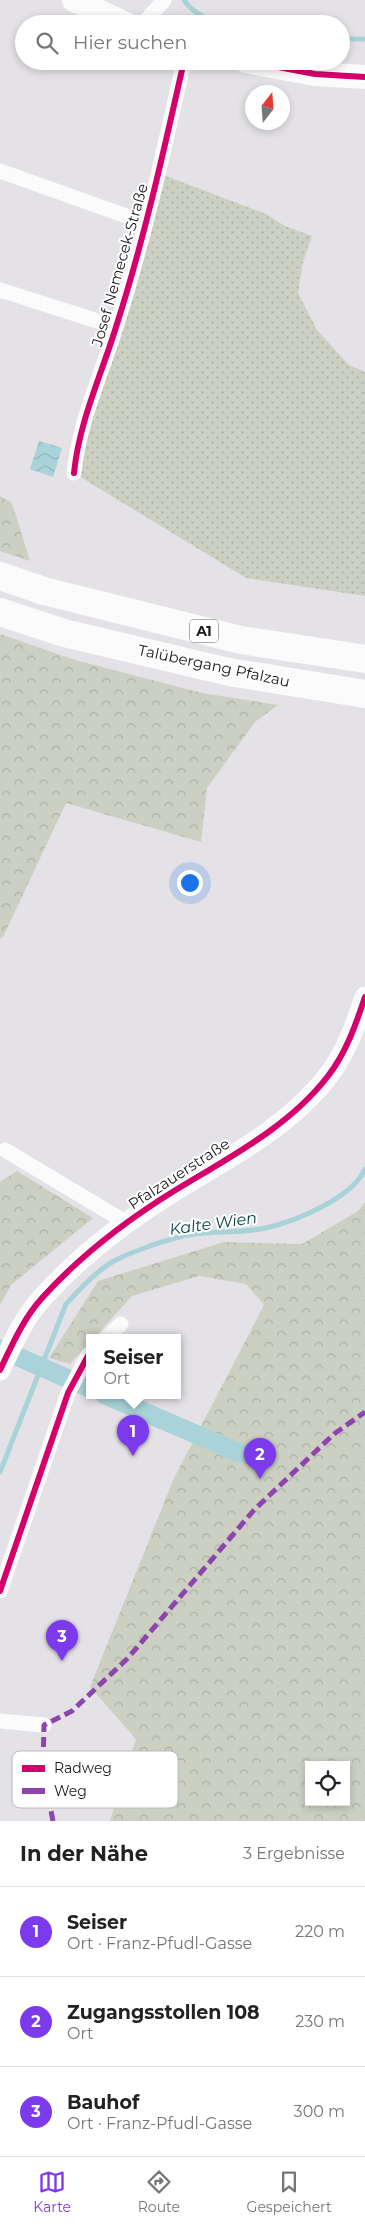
<!DOCTYPE html>
<html lang="de">
<head>
<meta charset="utf-8">
<style>
	:root { --surface:#fff; --page:#f6f6f6; --text:#222; --muted:#767676; --line:#e0e0e0; --accent:#7c3aed }
	body { margin:0; font-family:Montserrat,sans-serif; background:var(--page); color:var(--text) }
	.controls { position:absolute; right:15px; bottom:15px; display:grid; overflow:hidden; border-radius:0px; box-shadow:0 2px 8px #0003 }
	.controls button { width:45px; height:45px; display:grid; place-items:center; padding:0; border:0; border-bottom:1px solid var(--line); background:var(--surface); color:var(--text); font:25px sans-serif }
	.compass { position:absolute; left:245px; top:85px; width:45px; height:45px; border-radius:50%; background:var(--surface); box-shadow:0 2px 8px #0003; rotate:17deg }
	.you { position:absolute; left:189px; top:882px; width:18px; height:18px; margin:-12px; border:4px solid #fff; border-radius:50%; background:#1a73e8; box-shadow:0 0 0 8px #1a73e833 }
	.badge { display:grid; place-items:center; width:32px; height:32px; border-radius:50%; background:var(--accent); color:#fff; font-size:16px; font-weight:700 }
	.pin { position:absolute; translate:-50% -41px; filter:drop-shadow(0 1px 2px #0008) }
	.pin::after { content:''; position:absolute; top:26px; width:18px; height:15px; background:inherit; clip-path:polygon(0 0,100% 0,50% 100%) }
	.popup { position:absolute; left:86px; top:1334px; width:95px; height:65px; box-sizing:border-box; display:grid; place-content:center; border-radius:0px; background:var(--surface); filter:drop-shadow(0 1px 4px #0005); font-size:16px; white-space:nowrap; color:var(--muted) }
	.popup b { font-size:19px; color:var(--text) }
	.popup::after { content:''; position:absolute; left:50%; top:100%; margin-left:-10px; border:10px solid transparent; border-top-color:var(--surface) }
	.list { margin:0; padding:0; list-style:none }
	h2 { display:flex; justify-content:space-between; align-items:center; height:65px; margin:0; padding:0 20px; font-size:21px }
	h2 small { font-size:16px; font-weight:400; color:var(--muted) }
	.list li { display:grid; grid-template-columns:32px 1fr auto; gap:15px; align-items:center; box-sizing:border-box; height:90px; padding:0 20px; border-top:1px solid var(--line) }
	.list b { display:block; font-size:19px; white-space:nowrap }
	.list p { margin:0; font-size:16px; white-space:nowrap; color:var(--muted) }
	.list em { font-size:16px; font-style:normal; color:var(--muted) }
	.icon { flex:none; width:28px; height:28px; fill:none; stroke:currentColor; stroke-width:2; stroke-linecap:round; stroke-linejoin:round }
	.map { position:relative; flex:none; width:365px; height:1821px; overflow:hidden }
	.search { position:absolute; background:var(--surface); box-shadow:0 2px 8px #0003; left:15px; right:15px; top:15px; height:55px; display:flex; align-items:center; gap:12px; box-sizing:border-box; padding:0 18px; border-radius:28px; color:var(--muted); font-size:19px }
	.sheet { height:335px; background:var(--surface) }
	nav { display:flex; justify-content:space-around; align-items:center; box-sizing:border-box; height:70px; border-top:1px solid var(--line); background:var(--surface); font-size:14px; color:var(--muted) }
	nav a { display:grid; justify-items:center; gap:2px }
	nav .on { color:var(--accent) }
	.map>svg:first-child { display:block }
	.green { fill:url(#green-dots) }
	.forest { fill:url(#forest-crowns); fill-rule:evenodd }
	.water { fill:url(#water-waves) }
	.lines { fill:none; stroke-linecap:round; stroke-linejoin:round }
	.stream { stroke:#a9d3d8; stroke-width:5 }
	.canal { stroke:#a9d3d8; stroke-width:19 }
	.street { stroke:#fbfbfb; stroke-width:15 }
	.secondary { stroke:#fbfbfb; stroke-width:21 }
	.primary { stroke:#fbfbfb; stroke-width:24 }
	.highway { stroke:#fbfbfb; stroke-width:28 }
	.quiet { stroke:#8e44ad; stroke-width:5; stroke-dasharray:10 5; stroke-linecap:butt }
	.cycleway-casing { stroke:#fff; stroke-width:9 }
	.cycleway { stroke:#d6006c; stroke-width:6 }
	.labels { text-anchor:middle; stroke-width:4; stroke-linejoin:round; paint-order:stroke }
	.shield { fill:#fff; stroke:#5f5e61; stroke-width:1 }
	.shield-label { font-size:14px; font-weight:bold; fill:#1b191d }
	.street-label { font-size:15px; fill:#1b191d; stroke:#fff }
	.water-label { font-size:16px; font-style:italic; fill:#084348; stroke:#fff }
	.key { fill:#fff; stroke:#bbbabb; stroke-width:1 }
	.key-label { font-size:14px; fill:#1b191d }
</style>
</head>
<body>
<div class="map">
<svg width="365" height="1821" viewBox="0 0 365 1821">
	<defs>
		<pattern id="green-dots" width="8" height="8" patternUnits="userSpaceOnUse" patternTransform="scale(1.25)"><rect width="8" height="8" fill="#cbd0c2"/><path d="M2 2h.1M6 6h.1" fill="none" stroke="#aeb2a6" stroke-width="1.8" stroke-linecap="round"/></pattern>
		<pattern id="forest-crowns" width="20" height="18" patternUnits="userSpaceOnUse" patternTransform="scale(1.25)"><rect width="20" height="18" fill="#cbd0c2"/><path d="M2 6a3 3 0 1 1 6 0M12 15a3 3 0 1 1 6 0" fill="none" stroke="#aeb2a6"/></pattern>
		<pattern id="water-waves" width="16" height="10" patternUnits="userSpaceOnUse" patternTransform="scale(1.25)"><rect width="16" height="10" fill="#a9d3d8"/><path d="M0 5q4-4 8 0t8 0" fill="none" stroke="#91b5b9"/></pattern>
	</defs>
	<rect width="100%" height="100%" fill="#e5e2e7"/>
	<path class="green" d="M158 173 266 214 285 226 312 236 303 262 298 293 317 330 349 365 365 372V596L246 578 74 473Z"/>
	<path class="forest" d="M0 496 12 503 30 561 0 551Z
		M0 634 75 660 202 693 278 705 255 722 207 788 201 842 66 803 3 937 0 939Z
		M17 1171 93 1218 11 1285 0 1305V1182Z
		M365 1202V1821H110L136 1739 90 1687 174 1478 264 1305 246 1284 199 1276 132 1296 95 1337H89V1343L70 1364 49 1358 98 1281 224 1242 302 1244 358 1211ZM309 1765H346V1802H309Z"/>
	<path class="water" d="M39 441 62 448 53 477 30 469Z"/>
	<g class="lines">
		<path class="stream" d="M184 0C193 13 206 19 221 24
			M341 39H365
			M0 1472 66 1304C80 1289 96 1271 114 1261 128 1253 163 1241 179 1237 207 1230 237 1234 266 1228 296 1221 352 1198 365 1169"/>
		<path class="canal" d="M0 1349 89 1388
			M105 1395 237 1452 253 1455"/>
		<path class="street" d="M143 24 164 0
			M0 171 146 223
			M0 290 116 327
			M74 473C79 422 101 376 116 327 144 240 164 150 184 61
			M5 1150 127 1223
			M107 1337 121 1324
			M0 1591 68 1393 89 1354
			M0 1721 44 1725"/>
		<path class="secondary" d="M0 1370C12 1345 23 1319 42 1298 79 1257 127 1220 174 1191 228 1158 289 1127 328 1076 346 1053 356 1024 365 997"/>
		<path class="primary" d="M74 0 126 24
			M246 61 315 74 365 77"/>
		<path class="highway" d="M0 576 44 591 241 640 365 659
			M0 612 64 633 229 672 365 694"/>
		<path class="quiet" d="M53 1821 43 1770 44 1725 72 1711 128 1658 254 1510 334 1434 365 1412"/>
		<g class="cycleway-casing">
			<path id="cycleway" d="M246 61 315 74 365 77
				M74 473C79 422 101 376 116 327 144 240 164 150 184 61
				M0 1370C12 1345 23 1319 42 1298 79 1257 127 1220 174 1191 228 1158 289 1127 328 1076 346 1053 356 1024 365 997
				M0 1591 68 1393 89 1354"/>
		</g>
		<use href="#cycleway" class="cycleway"/>
	</g>
	<g class="labels">
		<rect class="shield" x="190" y="619.5" width="28" height="23" rx="4"/>
		<g class="shield-label">
			<text x="204" y="636">A1</text>
		</g>
		<g class="street-label">
			<text transform="translate(120 265) rotate(-74)" y="5">Josef Nemecek-Straße</text>
			<text transform="translate(214 666) rotate(12)" y="5">Talübergang Pfalzau</text>
			<text transform="translate(179 1174) rotate(-33)" y="5">Pfalzauerstraße</text>
		</g>
		<g class="water-label">
			<text transform="translate(213 1223) rotate(-8)" y="6">Kalte Wien</text>
		</g>
	</g>
	<rect x="12" y="1751" width="166" height="57" rx="8" class="key"/>
	<rect x="22" y="1765" width="23" height="7" fill="#d6006c"/>
	<rect x="22" y="1788" width="23" height="6" fill="#8e44ad"/>
	<g class="key-label">
		<text x="54" y="1773">Radweg</text>
		<text x="54" y="1796">Weg</text>
	</g>
</svg>
<div class="controls">
<button><svg class="icon" aria-label="locate" viewBox="0 0 24 24"><circle cx="12" cy="12" r="6"/><path d="M12 2v4M12 18v4M2 12h4M18 12h4"/></svg></button>
</div>
<svg class="compass" viewBox="-18 -18 36 36"><path d="M0-13l5 13h-10z" fill="#e53935"/><path d="M0 13l5-13h-10z" fill="#767676"/></svg>
<div class="you"></div>
<div class="pin badge" style="left:133px;top:1456px">1</div>
<div class="popup"><b>Seiser</b>Ort</div>
<div class="pin badge" style="left:260px;top:1479px">2</div>
<div class="pin badge" style="left:62px;top:1661px">3</div>
<div class="search"><svg class="icon" aria-label="search" viewBox="0 0 24 24"><circle cx="10" cy="10" r="6"/><path d="M15 15l6 6"/></svg>Hier suchen</div>
</div>
<section class="sheet">
<h2>In der Nähe<small>3 Ergebnisse</small></h2>
<ul class="list">
<li><span class="badge">1</span><div><b>Seiser</b><p>Ort · Franz-Pfudl-Gasse</p></div><em>220 m</em></li>
<li><span class="badge">2</span><div><b>Zugangsstollen 108</b><p>Ort</p></div><em>230 m</em></li>
<li><span class="badge">3</span><div><b>Bauhof</b><p>Ort · Franz-Pfudl-Gasse</p></div><em>300 m</em></li>
</ul>
</section>
<nav>
<a class="on"><svg class="icon" aria-label="map" viewBox="0 0 24 24"><path d="M3 6l6-2 6 2 6-2v14l-6 2-6-2-6 2zM9 4v14M15 6v14"/></svg>Karte</a>
<a><svg class="icon" aria-label="directions" viewBox="0 0 24 24"><path d="M12 3l9 9-9 9-9-9zM9 14v-3h6M13 9l2 2-2 2"/></svg>Route</a>
<a><svg class="icon" aria-label="saved" viewBox="0 0 24 24"><path d="M7 4h10v16l-5-4-5 4z"/></svg>Gespeichert</a>
</nav>
</body>
</html>
